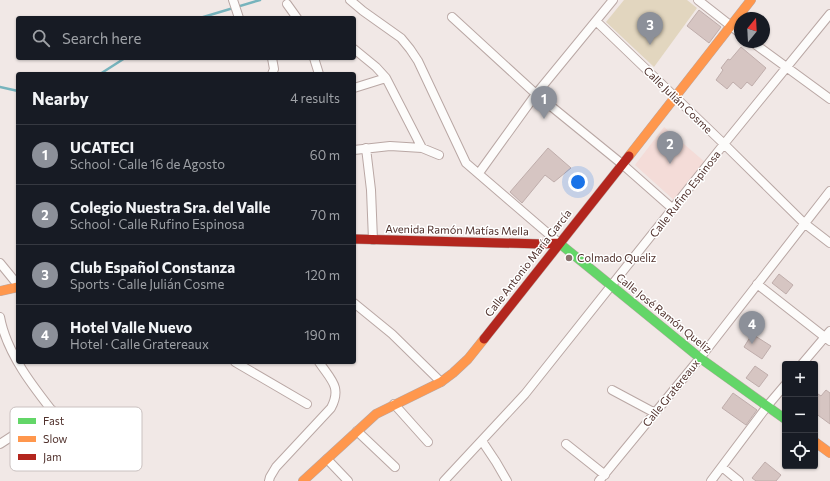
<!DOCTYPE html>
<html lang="en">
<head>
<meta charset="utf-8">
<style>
	:root { --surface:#171b24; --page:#20242c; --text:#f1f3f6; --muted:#9ea1a6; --line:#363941; --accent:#8c9099 }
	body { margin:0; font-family:Commissioner,sans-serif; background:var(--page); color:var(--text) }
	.controls { position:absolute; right:12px; bottom:12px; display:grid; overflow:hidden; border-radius:4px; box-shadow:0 1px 3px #0004 }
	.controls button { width:36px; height:36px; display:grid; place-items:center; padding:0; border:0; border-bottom:1px solid var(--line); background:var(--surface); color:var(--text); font:20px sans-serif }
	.compass { position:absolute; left:734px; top:12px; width:36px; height:36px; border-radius:50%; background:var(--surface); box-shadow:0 1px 3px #0004; rotate:18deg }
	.you { position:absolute; left:578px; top:182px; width:14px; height:14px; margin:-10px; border:3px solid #fff; border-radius:50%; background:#1a73e8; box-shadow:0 0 0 6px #1a73e833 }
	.badge { display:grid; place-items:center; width:26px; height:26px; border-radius:50%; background:var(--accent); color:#fff; font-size:13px; font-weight:700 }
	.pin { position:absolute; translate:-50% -33px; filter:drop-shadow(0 1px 2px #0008) }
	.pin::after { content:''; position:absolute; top:21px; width:14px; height:12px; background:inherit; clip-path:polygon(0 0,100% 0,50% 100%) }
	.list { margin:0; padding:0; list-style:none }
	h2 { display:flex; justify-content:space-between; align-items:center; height:52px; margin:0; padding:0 16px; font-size:17px }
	h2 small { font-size:13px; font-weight:400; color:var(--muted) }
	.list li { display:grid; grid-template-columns:26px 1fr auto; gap:12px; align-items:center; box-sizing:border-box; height:60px; padding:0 16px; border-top:1px solid var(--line) }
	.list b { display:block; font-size:15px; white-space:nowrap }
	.list p { margin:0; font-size:13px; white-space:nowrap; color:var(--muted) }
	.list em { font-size:13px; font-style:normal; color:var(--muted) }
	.icon { flex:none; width:22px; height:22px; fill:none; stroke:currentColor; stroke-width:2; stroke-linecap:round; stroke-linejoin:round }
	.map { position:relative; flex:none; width:830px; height:481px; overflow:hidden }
	.search { position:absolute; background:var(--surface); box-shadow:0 1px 3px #0004; left:16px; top:16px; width:340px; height:44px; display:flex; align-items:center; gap:10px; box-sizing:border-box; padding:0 14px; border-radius:4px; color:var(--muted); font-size:15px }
	.panel { position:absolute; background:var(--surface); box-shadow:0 1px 3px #0004; left:16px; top:72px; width:340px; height:292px; border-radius:4px }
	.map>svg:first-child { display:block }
	.built { fill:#f4dcd8 }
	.green { fill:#e2d6bf }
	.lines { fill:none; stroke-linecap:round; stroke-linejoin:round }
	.stream { stroke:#77b4bd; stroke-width:2.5 }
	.building { fill:#d6c5c2; stroke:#bfadab }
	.street-casing { stroke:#b9a7a4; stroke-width:10 }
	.fast-casing { stroke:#b9a7a4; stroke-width:10 }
	.slow-casing { stroke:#b9a7a4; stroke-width:10 }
	.jam-casing { stroke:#b9a7a4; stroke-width:10 }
	.street { stroke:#fdfcfb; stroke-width:8 }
	.fast { stroke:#63d668; stroke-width:9 }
	.slow { stroke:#ff974d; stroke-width:9 }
	.jam { stroke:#b3261e; stroke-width:9 }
	.poi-dot { fill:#88716d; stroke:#fff; stroke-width:1.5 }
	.labels { text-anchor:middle; stroke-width:3; stroke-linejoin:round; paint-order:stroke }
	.street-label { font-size:11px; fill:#50312c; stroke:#fff }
	.poi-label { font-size:11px; fill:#50312c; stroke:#fff; text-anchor:start }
	.key { fill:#fff; stroke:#cac1c0; stroke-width:1 }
	.key-label { font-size:11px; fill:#50312c }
</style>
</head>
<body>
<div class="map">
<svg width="830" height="481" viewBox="0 0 830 481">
	<rect width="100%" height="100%" fill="#f1e8e6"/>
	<path class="built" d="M664 127 706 163 675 201 635 165Z"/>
	<path class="green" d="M624 0H687L697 8 654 67 606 22Z"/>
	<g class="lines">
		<path class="stream" d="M200 18 260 0
			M100 74 125 58
			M0 87 18 91"/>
	</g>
	<path class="building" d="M699 10 721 27 709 43 687 26Z
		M741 47 766 68 752 86 747 82 741 89 733 82 727 89 716 80 723 70 721 68 728 59 730 60Z
		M548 148 571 168 554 182 545 175 522 203 510 192Z
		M779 274 793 285 786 294 772 283Z
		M752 334 771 346 762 359 744 347Z
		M755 366 768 375 759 387 746 378Z
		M826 390 830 393V424L815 413V392L821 396Z
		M733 393 757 410 746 425 722 408Z
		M765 462 781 475 776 481H756L752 478Z"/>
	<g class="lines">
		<g class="street-casing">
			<path id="street" d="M233 0 239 18
				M350 0 363 11 401 38 410 49 418 61 466 163 559 243
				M698 0 740 33
				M287 4 297 18
				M452 17 536 94 622 164 673 209
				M596 21 724 144 804 223 830 243
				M752 42 830 99
				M354 49 376 67 386 78 422 148
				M314 58 319 74
				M272 74 274 69 272 58
				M354 88 386 78
				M366 148 371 190 373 240
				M354 150 390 146 422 148 439 155
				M479 173 536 94 613 0
				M0 263 18 285
				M757 284 830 341
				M354 303 392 334 441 382
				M0 317C8 362 48 404 75 440
				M235 362 307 404
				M802 364 830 331
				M612 390 655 413
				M394 404 428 442
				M357 431 395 467
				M482 441 496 462 507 481
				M0 444 52 410
				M566 444 605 475
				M327 459 348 481
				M722 467 739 481
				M269 481 270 477 276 467 331 408C342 387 331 380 319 362
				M444 481 525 394 724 144 830 14
				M599 481 700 358 830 191
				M711 481 768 405 785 385"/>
		</g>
		<g class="fast-casing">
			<path id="fast" d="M559 243 700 358 785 419"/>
		</g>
		<g class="slow-casing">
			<path id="slow" d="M629 156 751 0
				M0 291 18 287
				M815 442 830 453
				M303 481 376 414 441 382 453 373 468 359 484 339"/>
		</g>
		<g class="jam-casing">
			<path id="jam" d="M354 239 541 244 559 243
				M484 339 629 156"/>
		</g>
		<use href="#street" class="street"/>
		<use href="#fast" class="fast"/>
		<use href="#slow" class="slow"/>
		<use href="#jam" class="jam"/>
	</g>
	<circle class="poi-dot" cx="569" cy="258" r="4"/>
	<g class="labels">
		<g class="street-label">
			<text transform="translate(678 100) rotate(44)" y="4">Calle Julián Cosme</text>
			<text transform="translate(685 194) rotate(-52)" y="4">Calle Rufino Espinosa</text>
			<text transform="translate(457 230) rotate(1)" y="4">Avenida Ramón Matías Mella</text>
			<text transform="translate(528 263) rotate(-52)" y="4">Calle Antonio María García</text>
			<text transform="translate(664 313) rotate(39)" y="4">Calle José Ramón Queliz</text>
			<text transform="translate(671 393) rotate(-51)" y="4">Calle Gratereaux</text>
		</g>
		<g class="poi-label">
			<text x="577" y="262">Colmado Queliz</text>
		</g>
	</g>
	<rect x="10" y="407" width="132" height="64" rx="6" class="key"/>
	<rect x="18" y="418" width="18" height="6" fill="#63d668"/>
	<rect x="18" y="436" width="18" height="6" fill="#ff974d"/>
	<rect x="18" y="454" width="18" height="6" fill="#b3261e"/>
	<g class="key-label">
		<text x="43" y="425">Fast</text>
		<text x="43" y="443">Slow</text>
		<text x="43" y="461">Jam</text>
	</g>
</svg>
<div class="controls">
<button>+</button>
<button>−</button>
<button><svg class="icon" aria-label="locate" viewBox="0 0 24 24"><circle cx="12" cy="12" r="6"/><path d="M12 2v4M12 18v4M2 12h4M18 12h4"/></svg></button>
</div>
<svg class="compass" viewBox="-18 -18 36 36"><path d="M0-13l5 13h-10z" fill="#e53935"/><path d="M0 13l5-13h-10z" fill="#9ea1a6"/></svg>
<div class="you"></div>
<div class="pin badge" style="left:544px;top:119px">1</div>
<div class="pin badge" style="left:670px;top:164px">2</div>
<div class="pin badge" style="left:650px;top:45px">3</div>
<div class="pin badge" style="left:752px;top:344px">4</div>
<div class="search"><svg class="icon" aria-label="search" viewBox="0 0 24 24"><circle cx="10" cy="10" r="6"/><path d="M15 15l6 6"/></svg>Search here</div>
<section class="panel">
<h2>Nearby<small>4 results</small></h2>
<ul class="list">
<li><span class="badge">1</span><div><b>UCATECI</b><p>School · Calle 16 de Agosto</p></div><em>60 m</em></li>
<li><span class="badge">2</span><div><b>Colegio Nuestra Sra. del Valle</b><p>School · Calle Rufino Espinosa</p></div><em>70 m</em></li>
<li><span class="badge">3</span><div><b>Club Español Constanza</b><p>Sports · Calle Julián Cosme</p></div><em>120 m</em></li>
<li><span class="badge">4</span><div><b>Hotel Valle Nuevo</b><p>Hotel · Calle Gratereaux</p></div><em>190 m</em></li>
</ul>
</section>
</div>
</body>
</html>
